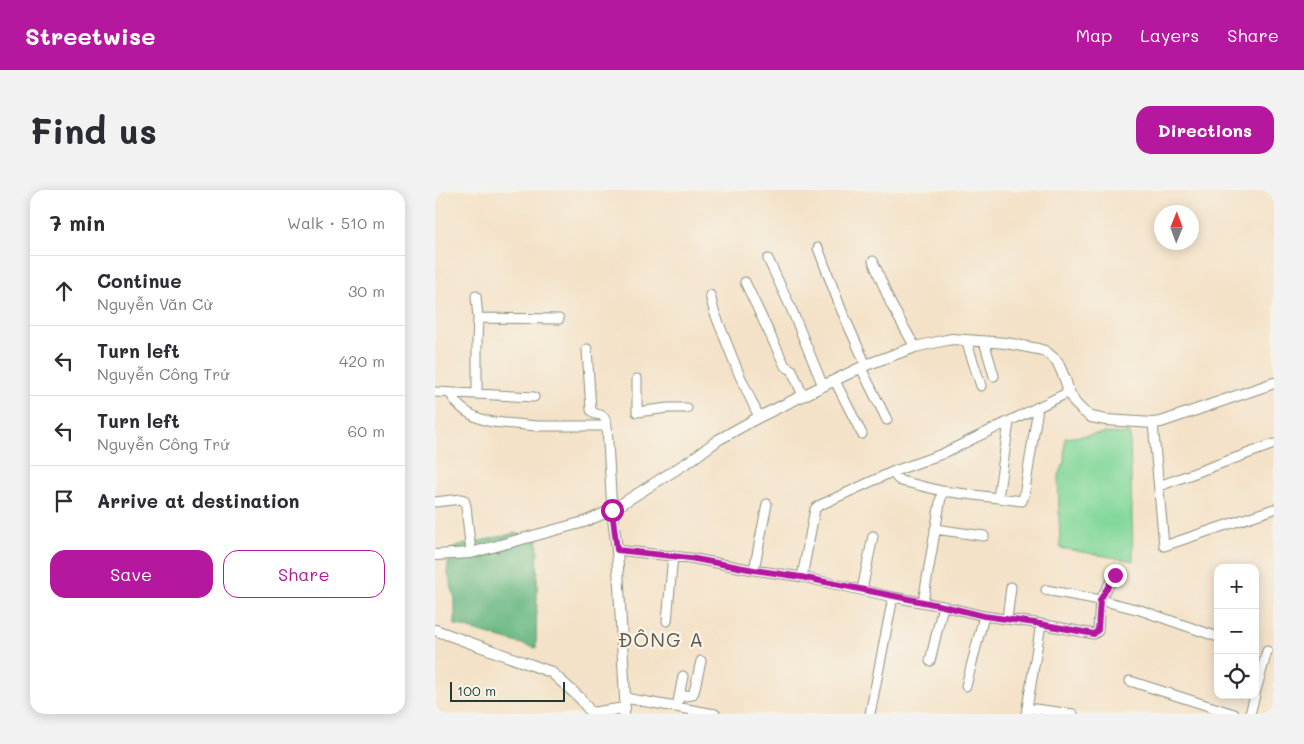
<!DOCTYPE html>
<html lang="en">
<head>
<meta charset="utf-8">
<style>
	:root { --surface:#fff; --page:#f2f2f3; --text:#2b2b33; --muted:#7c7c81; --line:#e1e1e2; --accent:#b5179e }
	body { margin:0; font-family:Mali,sans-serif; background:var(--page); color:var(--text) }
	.controls { position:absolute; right:15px; bottom:15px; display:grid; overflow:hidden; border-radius:10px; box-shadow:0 2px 12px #0003 }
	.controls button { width:45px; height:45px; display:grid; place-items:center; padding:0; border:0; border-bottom:1px solid var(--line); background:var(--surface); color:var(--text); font:25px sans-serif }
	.compass { position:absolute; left:719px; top:15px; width:45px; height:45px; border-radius:50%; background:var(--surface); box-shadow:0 2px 12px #0003; rotate:1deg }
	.scale { position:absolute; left:15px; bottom:12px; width:115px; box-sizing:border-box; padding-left:5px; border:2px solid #1f3d34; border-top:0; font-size:14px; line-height:18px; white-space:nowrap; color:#1f3d34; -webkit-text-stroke:4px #f7f3e8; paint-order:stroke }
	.stop { position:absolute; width:15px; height:15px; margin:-11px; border:4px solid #b5179e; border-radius:50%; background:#fff }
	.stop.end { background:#b5179e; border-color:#fff; box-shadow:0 1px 5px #0008 }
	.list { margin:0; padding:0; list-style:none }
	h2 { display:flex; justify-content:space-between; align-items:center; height:65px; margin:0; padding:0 20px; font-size:21px }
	h2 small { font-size:16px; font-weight:400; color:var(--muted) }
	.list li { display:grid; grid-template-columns:32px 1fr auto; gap:15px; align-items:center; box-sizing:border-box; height:70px; padding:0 20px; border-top:1px solid var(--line) }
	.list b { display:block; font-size:19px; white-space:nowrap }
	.list p { margin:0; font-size:16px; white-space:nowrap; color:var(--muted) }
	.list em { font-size:16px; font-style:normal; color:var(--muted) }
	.actions { display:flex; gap:10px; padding:15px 20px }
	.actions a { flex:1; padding:11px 0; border:1px solid var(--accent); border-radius:15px; text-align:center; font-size:18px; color:var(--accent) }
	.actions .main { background:var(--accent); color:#fff }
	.icon { flex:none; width:28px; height:28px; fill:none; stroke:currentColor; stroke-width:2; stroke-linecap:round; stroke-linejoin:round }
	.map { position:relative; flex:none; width:839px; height:524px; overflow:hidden; border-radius:15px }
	header { display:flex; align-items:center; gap:30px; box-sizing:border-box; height:70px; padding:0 25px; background:var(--accent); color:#fff }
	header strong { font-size:24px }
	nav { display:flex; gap:28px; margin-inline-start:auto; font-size:18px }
	.intro { display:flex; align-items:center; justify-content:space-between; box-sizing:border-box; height:120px; padding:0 30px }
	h1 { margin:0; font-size:35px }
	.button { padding:12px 22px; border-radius:15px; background:var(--accent); color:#fff; font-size:18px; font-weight:700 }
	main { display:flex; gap:30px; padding:0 30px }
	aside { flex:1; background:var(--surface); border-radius:15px; box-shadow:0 2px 12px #0003 }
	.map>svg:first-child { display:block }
	.green { fill:#84d89b; stroke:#528a68 }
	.forest { fill:#6bb883; stroke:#457a5c }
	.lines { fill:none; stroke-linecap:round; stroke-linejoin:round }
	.minor-casing { stroke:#8a907e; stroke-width:11 }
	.tertiary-casing { stroke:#8a907e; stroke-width:12 }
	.minor { stroke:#fff; stroke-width:9 }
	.tertiary { stroke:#fff; stroke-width:10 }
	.route { stroke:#b5179e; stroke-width:6 }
	.labels { text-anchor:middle; stroke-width:4.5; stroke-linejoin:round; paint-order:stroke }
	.quarter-label { font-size:20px; letter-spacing:1px; fill:#615a4b; stroke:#f7f3e8 }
</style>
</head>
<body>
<header>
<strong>Streetwise</strong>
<nav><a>Map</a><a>Layers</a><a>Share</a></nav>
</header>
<div class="intro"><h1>Find us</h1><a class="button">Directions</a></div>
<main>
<aside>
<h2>7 min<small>Walk · 510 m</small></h2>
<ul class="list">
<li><svg class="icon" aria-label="ahead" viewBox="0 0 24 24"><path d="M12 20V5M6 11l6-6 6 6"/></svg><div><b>Continue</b><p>Nguyễn Văn Cừ</p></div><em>30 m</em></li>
<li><svg class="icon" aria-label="left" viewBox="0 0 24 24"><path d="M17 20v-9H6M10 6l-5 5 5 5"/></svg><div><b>Turn left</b><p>Nguyễn Công Trứ</p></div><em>420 m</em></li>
<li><svg class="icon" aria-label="left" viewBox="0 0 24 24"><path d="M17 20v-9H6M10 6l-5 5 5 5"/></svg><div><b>Turn left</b><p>Nguyễn Công Trứ</p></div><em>60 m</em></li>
<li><svg class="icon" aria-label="arrive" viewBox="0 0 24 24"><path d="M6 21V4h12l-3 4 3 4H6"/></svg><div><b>Arrive at destination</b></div></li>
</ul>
<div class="actions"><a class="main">Save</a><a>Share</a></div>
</aside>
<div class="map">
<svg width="839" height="524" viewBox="0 0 839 524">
	<rect width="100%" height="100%" fill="#f7f3e8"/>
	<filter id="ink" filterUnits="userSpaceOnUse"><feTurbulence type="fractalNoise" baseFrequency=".02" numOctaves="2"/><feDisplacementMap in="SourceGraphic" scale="10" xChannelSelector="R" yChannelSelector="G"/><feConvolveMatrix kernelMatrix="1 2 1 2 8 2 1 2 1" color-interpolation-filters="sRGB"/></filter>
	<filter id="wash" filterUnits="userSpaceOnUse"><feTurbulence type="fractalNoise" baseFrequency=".0096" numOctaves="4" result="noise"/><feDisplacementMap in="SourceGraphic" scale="20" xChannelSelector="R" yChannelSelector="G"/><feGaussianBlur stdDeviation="1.12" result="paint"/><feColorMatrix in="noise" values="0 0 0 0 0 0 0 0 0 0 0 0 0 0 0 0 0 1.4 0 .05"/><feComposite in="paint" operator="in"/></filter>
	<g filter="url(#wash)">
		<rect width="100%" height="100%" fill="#f4e2c8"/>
		<path class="green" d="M670 243 695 244 698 371 625 358 623 285 629 273 630 248Z"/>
		<path class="forest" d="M80 343 103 349 101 458 20 435V409L12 381 16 359C36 351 59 349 80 343Z"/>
	</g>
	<g filter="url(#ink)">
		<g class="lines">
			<g class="minor-casing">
				<path id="minor" d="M383 58 406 119 431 175
					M333 69 356 118 388 196
					M438 71 456 114 480 157
					M310 92 350 176 357 180 368 206
					M275 105 279 121 304 184 324 227
					M41 106 43 128
					M531 150 546 196
					M549 151 559 186
					M152 159 156 220 160 224C169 225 170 227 172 236L177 320
					M426 178 452 230
					M202 189V222L233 218H252
					M400 191 427 244
					M0 202 99 207
					M15 203C24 220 38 228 57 232L102 236H172
					M42 203V152L43 128 124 129
					M718 233 729 356 839 319
					M457 282 463 289 466 291 507 301 587 311 589 306 603 218
					M724 296 839 254
					M563 308 574 232
					M0 312 26 309 29 310 31 316 36 363
					M500 339 549 346
					M182 360 255 368 319 380 367 387 458 407 508 416 549 426 600 433 659 444 663 441 665 410 679 386 682 383
					M319 380 332 314
					M367 387 380 319 383 316 457 282 507 264 634 202
					M427 400 438 346
					M611 400 665 410 705 420 783 447
					M488 412 507 301
					M572 429 576 397
					M232 431 238 365
					M495 471 508 416
					M695 491 799 524
					M531 496 549 426
					M820 504 832 461
					M244 507 257 505 259 502 266 471
					M190 508 280 524
					M243 512 248 486
					M592 518 638 524
					M435 524 458 407
					M591 524 606 434
					M815 524 820 505"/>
			</g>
			<g class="tertiary-casing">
				<path id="tertiary" d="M177 320 182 360 190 508 189 524
					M0 365 36 363 149 332 177 320 256 270 283 250 324 227 431 175 480 157 507 151 517 149 571 153 603 159 610 161 622 171 630 189 634 202 640 213 648 221 656 227 671 230 718 233 726 232 839 193
					M0 440 116 482 145 508 157 524
					M156 523 190 518"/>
			</g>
			<use href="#minor" class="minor"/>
			<use href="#tertiary" class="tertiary"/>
		</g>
	</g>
	<g class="lines" filter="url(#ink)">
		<path class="route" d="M177 320 182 360 255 368 319 380 366 387 508 416 549 426 600 433 659 444 663 440 665 410 680 385"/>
	</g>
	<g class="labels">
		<g class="quarter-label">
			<text x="226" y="457">ĐÔNG A</text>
		</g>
	</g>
</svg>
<div class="controls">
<button>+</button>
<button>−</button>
<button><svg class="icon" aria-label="locate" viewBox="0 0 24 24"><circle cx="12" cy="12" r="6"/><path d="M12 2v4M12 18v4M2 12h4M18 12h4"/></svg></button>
</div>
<svg class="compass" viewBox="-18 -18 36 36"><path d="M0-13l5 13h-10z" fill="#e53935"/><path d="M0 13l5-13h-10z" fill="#7c7c81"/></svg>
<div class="scale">100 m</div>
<div class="stop" style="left:177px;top:320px"></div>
<div class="stop end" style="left:680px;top:385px"></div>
</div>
</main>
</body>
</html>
